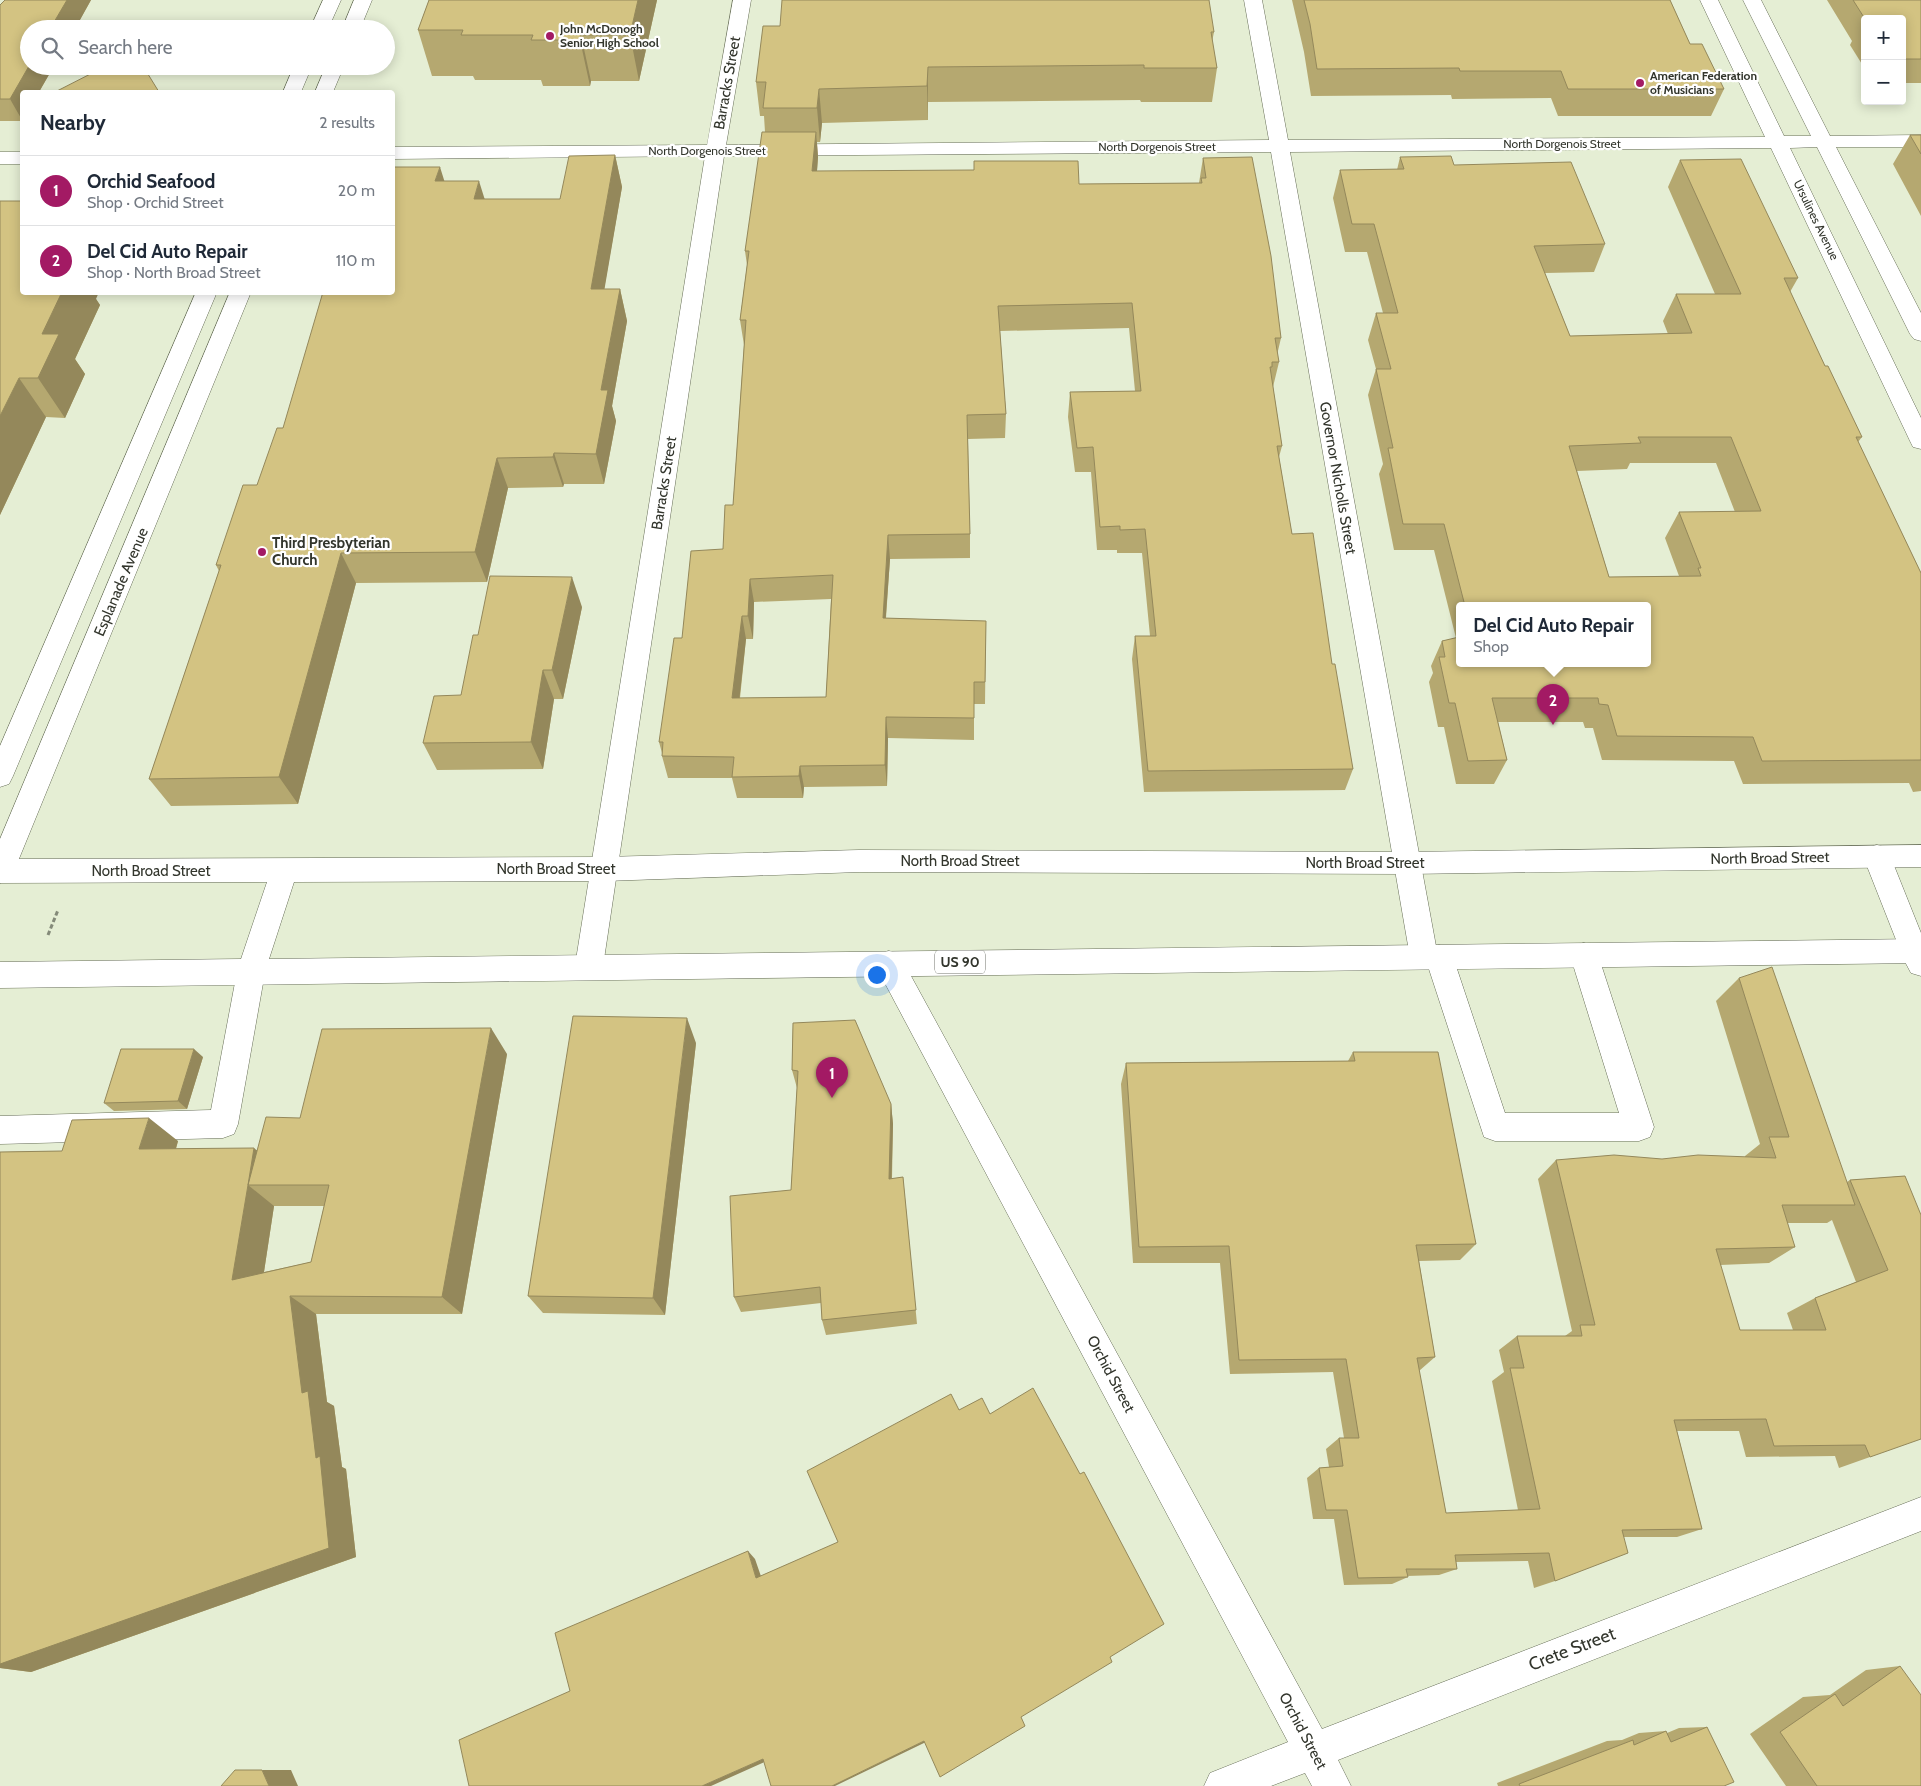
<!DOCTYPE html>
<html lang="en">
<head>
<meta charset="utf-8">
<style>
	:root { --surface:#fff; --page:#f2f2f3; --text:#1f2937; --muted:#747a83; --line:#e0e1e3; --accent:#a31a64 }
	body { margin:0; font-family:Cabin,sans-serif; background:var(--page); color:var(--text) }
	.controls { position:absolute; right:15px; top:15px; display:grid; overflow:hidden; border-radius:5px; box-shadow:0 2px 12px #0003 }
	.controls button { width:45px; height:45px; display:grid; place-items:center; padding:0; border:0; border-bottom:1px solid var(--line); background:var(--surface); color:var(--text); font:25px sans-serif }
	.you { position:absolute; left:876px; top:974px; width:18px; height:18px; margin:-12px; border:4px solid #fff; border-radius:50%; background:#1a73e8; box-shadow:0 0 0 8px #1a73e833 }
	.badge { display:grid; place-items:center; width:32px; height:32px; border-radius:50%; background:var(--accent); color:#fff; font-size:16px; font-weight:700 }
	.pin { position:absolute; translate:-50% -41px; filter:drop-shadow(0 1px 2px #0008) }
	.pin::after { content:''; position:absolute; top:26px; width:18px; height:15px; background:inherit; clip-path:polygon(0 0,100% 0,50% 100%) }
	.popup { position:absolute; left:1456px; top:602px; width:195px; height:65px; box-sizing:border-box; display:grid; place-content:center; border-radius:5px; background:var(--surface); filter:drop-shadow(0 1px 4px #0005); font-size:16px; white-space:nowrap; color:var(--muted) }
	.popup b { font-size:19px; color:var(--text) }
	.popup::after { content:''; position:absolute; left:50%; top:100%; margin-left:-10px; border:10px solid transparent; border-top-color:var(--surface) }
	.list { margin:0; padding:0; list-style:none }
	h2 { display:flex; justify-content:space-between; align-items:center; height:65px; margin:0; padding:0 20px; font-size:21px }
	h2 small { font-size:16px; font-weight:400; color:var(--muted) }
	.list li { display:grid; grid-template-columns:32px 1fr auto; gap:15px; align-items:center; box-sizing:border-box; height:70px; padding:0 20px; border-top:1px solid var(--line) }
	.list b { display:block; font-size:19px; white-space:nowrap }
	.list p { margin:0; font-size:16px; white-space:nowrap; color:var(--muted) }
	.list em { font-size:16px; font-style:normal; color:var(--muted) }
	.icon { flex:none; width:28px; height:28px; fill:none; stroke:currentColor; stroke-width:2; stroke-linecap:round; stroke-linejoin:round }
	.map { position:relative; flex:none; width:1921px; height:1786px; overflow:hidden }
	.search { position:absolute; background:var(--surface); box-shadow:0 2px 12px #0003; left:20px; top:20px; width:375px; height:55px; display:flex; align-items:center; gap:12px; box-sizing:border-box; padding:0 18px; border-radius:28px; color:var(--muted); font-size:19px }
	.panel { position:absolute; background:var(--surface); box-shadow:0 2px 12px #0003; left:20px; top:90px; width:375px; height:205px; border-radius:5px }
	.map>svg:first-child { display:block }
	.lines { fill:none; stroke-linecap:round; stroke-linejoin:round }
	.lane-casing { stroke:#676e58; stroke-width:1 }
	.street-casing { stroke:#676e58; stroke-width:1 }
	.secondary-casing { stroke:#676e58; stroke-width:1 }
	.primary-casing { stroke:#676e58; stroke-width:1 }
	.path { stroke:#848a79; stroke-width:3; stroke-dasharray:4.5 2.5; stroke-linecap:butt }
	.lane { fill:#fff; fill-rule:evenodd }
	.street { fill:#fff; fill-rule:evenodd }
	.secondary { fill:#fff; fill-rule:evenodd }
	.primary { fill:#fff; fill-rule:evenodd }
	.wall { fill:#b5a870; fill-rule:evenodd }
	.shaded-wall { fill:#94885b }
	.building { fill:#d3c382; stroke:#94885b; fill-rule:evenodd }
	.poi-dot { fill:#a31a64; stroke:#fff; stroke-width:2 }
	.labels { text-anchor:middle; stroke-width:4.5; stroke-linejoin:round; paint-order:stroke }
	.far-poi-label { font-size:12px; font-weight:bold; fill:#32352c; stroke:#fff; text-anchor:start }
	.far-street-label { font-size:12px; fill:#32352c; stroke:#fff }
	.shield { fill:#fff; stroke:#70726b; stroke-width:1 }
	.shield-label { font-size:14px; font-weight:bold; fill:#32352c }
	.street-label { font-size:15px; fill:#32352c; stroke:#fff }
	.poi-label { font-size:15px; font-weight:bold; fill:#32352c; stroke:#fff; text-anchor:start }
	.near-street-label { font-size:18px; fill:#32352c; stroke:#fff }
</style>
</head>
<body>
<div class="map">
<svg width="1921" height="1786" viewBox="0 0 1921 1786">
	<rect width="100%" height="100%" fill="#e5eed4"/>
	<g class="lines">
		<g class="lane-casing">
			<path id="lane" d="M1584 943 1594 946 1598 955 1654 1127 1650 1137 1639 1141H1495L1484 1137 1425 957 1429 948 1439 945 1449 948 1453 957 1505 1113H1619L1570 955 1574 946Z
				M251 959 261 963 265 972 238 1124 234 1134 223 1138 0 1144V1116L211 1110 237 972 241 963Z"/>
		</g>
		<g class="street-casing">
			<path id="street" d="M733 0H751L726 145 1269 140 1244 0H1262L1288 140 1765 137 1700 0H1718L1784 136H1811L1743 0H1761L1830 136 1921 135V147H1836L1921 313V341L1914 339 1910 334 1817 147 1790 148 1921 418V449L1913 447 1910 441 1771 148 1290 152 1438 957 1434 966 1424 969 1414 966 1410 957 1271 152 724 156 603 966 599 975 589 979 579 975 575 966 705 156 392 159V147L707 145Z
				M0 152H22V164H0Z
				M1877 845 1887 848 1921 933V976L1911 973 1904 960 1863 856 1867 848Z
				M889 951 899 954 1322 1729 1921 1497V1531L1338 1760 1351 1786H1312L1305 1773 1271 1786H1204L1210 1773 1288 1742 879 972 875 963 879 954Z"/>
		</g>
		<g class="secondary-casing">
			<path id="secondary" d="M323 0H341L328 29H310Z
				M354 0H372L360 29H342Z
				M294 66H312L301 92H283Z
				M326 66H344L333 92H315Z
				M196 292H217L13 776 9 784 0 787V746Z
				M230 292H251L14 871 10 879 0 883V839Z"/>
		</g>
		<g class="primary-casing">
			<path id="primary" d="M1921 845V867L1406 874 859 872 605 881 294 882 269 959 1921 939V963L0 988V962L241 959 267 882 0 883V859L605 857 859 850 1406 852Z"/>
		</g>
		<path class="path" d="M48 935 58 910"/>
		<use href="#lane" class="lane"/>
		<use href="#street" class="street"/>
		<use href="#secondary" class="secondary"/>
		<use href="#primary" class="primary"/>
	</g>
	<path class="wall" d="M5 0H91L39 92H22V121H0V5Z
		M429 0H657L639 81H591L590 86H543L541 80H475L473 76H432L418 30Z
		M1292 0H1670L1690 44 1724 89 1711 116H1558L1551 98 1452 99 1451 95 1311 96 1304 52Z
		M1827 0H1921V83H1902V19H1865V69L1850 45 1852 41Z
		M1214 32 1212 42 1217 68 1212 102H1141L1140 100 928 102V120L822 123 820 142H817L818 157 817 171 1079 184 1199 183 1203 158 1281 338 1277 355 1279 362 1273 387 1282 446 1279 457 1292 534 1332 664 1353 769 1345 790 1144 792 1132 659 1135 636H1150L1142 553H1117V550H1097L1091 472H1075L1068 417 1070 392 1135 391 1129 328 1000 331 1006 414 1005 438 968 439 970 534V558L890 559 886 618 986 621 985 704H974V740L888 738 887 786 804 787 803 798H737L732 778H668L662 756V753L659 742 682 638 723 549 733 505 744 345 740 320 747 265 745 251 765 132 764 116H760L756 82ZM831 599 826 697 740 698 746 639H753L754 602Z
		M1910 135H1921V216L1893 164Z
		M615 155 622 187 604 289H620L627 321 612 406 616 421 604 484H564L563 487 508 488 487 582 356 583 298 804 171 806 149 779 219 571 216 565 257 485 283 428 444 181 485 199H560Z
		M1400 157 1454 165 1605 244 1594 272 1545 273 1570 336 1668 334 1663 321 1676 294H1715L1668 187 1680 160 1798 278 1790 292 1825 366 1862 437 1858 442 1921 573V791L1913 792 1909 783 1743 784 1734 761 1602 760 1593 728H1585L1583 722H1498L1507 760 1494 784H1456L1444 727H1438L1429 682 1433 673 1431 666 1442 641 1456 638 1434 550H1394L1379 474 1383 464 1368 395 1376 369 1368 340 1376 313H1383L1367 252H1345L1333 198 1340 170H1397ZM1630 463H1716L1735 512H1679L1665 538 1679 576 1609 577 1577 471 1627 469ZM1459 606H1647L1459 664Z
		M0 201 96 299 100 305 75 359 85 374 65 418 46 417 0 515Z
		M582 607 563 699H554L543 769 437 770 423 743 461 695 478 635Z
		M1739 978 1847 1182 1850 1180 1905 1176 1870 1457 1839 1468 1835 1456 1746 1457 1739 1431H1677L1702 1529 1677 1537H1624L1555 1581 1534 1588 1528 1561 1456 1562 1457 1569 1439 1575 1407 1576 1408 1577 1392 1584 1344 1585 1334 1519H1313L1307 1478 1319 1468 1329 1467 1326 1449 1339 1438H1344L1333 1372 1230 1374 1220 1263H1133L1121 1084 1126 1063 1348 1061 1353 1052 1476 1244 1460 1260 1419 1261 1435 1357 1419 1371 1446 1513 1518 1510 1492 1381 1504 1372 1499 1350 1517 1336H1565L1572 1331 1538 1179 1556 1160 1662 1159 1745 1157V1156L1760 1144 1716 1001ZM1832 1220 1856 1282 1815 1298 1787 1313 1793 1330H1740L1720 1265 1769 1263 1795 1247 1787 1223H1827Z
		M793 1023 891 1104 893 1124 892 1179 903 1177 917 1324 826 1335 822 1320 821 1303 741 1312 734 1297 791 1190 797 1088 792 1070Z
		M696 1043 665 1315 543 1313 528 1296Z
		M507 1054 462 1314H316L327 1402 334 1406 342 1467 346 1469 356 1557 31 1672 0 1668V1152L62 1151 178 1141 176 1149 257 1150 300 1118ZM274 1206H324L311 1262 264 1272Z
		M203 1057 187 1109 114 1111 104 1103Z
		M1900 1666 1921 1786H1786L1750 1734 1803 1697 1830 1695 1866 1670Z
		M1707 1727 1724 1786H1498L1497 1783 1607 1741 1622 1740 1639 1733 1666 1731 1667 1733 1679 1728Z"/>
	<path class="shaded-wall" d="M67 0H91L75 29H50Z
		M638 0H657L639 81 630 35Z
		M581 35 591 81 590 86 580 40Z
		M29 66H54L39 92H22V120L10 99Z
		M928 67V120L927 86Z
		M819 89 822 123 820 142 817 108Z
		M816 132 818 157 815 197 812 171Z
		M615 155 622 187 599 321 591 289Z
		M440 167 450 199 435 181Z
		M479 181 489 213 474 199Z
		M620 289 627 321 612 406 616 421 604 484 596 454 601 390Z
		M62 292H99L96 299 100 305 75 359 85 374 65 418 38 378 42 334Z
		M19 378 46 417 0 515V416Z
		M554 453 564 484 563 487 553 457Z
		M497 458 508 488 487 582 475 552Z
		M888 535 890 559 884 641 883 618Z
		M341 553 356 583 298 804 279 777Z
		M572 577 582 607 563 699 552 670Z
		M750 579 754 602 753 639 748 616Z
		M742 616 746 639 737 720 732 698Z
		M543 670 554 699 543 769 531 742Z
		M886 717 888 738 887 786 885 765Z
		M800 766 804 787 803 798 799 776Z
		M687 1018 696 1043 665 1315 653 1298Z
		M491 1028 507 1054 462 1314 442 1297Z
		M194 1049 203 1057 187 1109 178 1101Z
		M891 1104 893 1124 891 1197 889 1179Z
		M149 1118 178 1141 169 1172 139 1149Z
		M254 1148 280 1170 248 1185Z
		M248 1185 274 1206 260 1298 232 1280Z
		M290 1296 316 1314 327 1402 334 1406 342 1467 346 1469 356 1557 31 1672 0 1668V1664L316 1458 302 1393Z
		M748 1551 755 1559 764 1585 756 1578Z
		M924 1741 926 1742 835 1786H832Z
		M763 1759H771L711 1786H702Z
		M262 1770H291L298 1786H269Z"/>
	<path class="building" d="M5 0H67L50 29H29V66L10 99H0V5Z
		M429 0H638L630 35H581L580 40H531L533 35H461L463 30H418Z
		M782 0H1209L1214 32H1211L1217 68H1144V65L928 67 927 86 819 89 817 108H763L766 82H756L763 26H780Z
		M1304 0H1670L1690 44H1702L1724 89H1568L1561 71H1460L1459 68 1317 69 1310 24Z
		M1853 0H1921V59H1902V19H1865Z
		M106 66H143L159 92H55Z
		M762 132H816L812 171 974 170V161H1078L1079 184 1202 183 1201 178H1206L1203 158 1252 157 1271 256 1281 338H1275L1279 362H1272V367H1270L1282 446H1277L1292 534 1313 533 1332 664H1335L1353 769 1148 771 1135 636H1156L1145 529 1120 530V526L1100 527 1093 447 1077 448 1070 392 1141 391 1132 303 998 306 1006 414 967 415 970 534 888 535 883 618 986 621 985 682H974V718L886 717 885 765 800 766 799 776 732 777 734 757 662 756 663 742H659L674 638H682L691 551 723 549 725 505H733L746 320H740L749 251H745ZM833 575 826 697 732 698 742 616H748L750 579Z
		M1910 135H1921V154Z
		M615 155 591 289H620L601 390H608L596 454 554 453 553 457 497 458 475 552 341 553 279 777 149 779 221 565H216L243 485H257L277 428H283L323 292H392V167H440L435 181H479L474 199H560L569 156Z
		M1451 156 1454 165 1571 162 1605 244 1534 246 1570 336 1692 333 1676 294H1741L1680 160 1741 159 1798 278H1784L1825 366H1828L1862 437H1856L1921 573V760L1762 761 1753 737 1617 736 1608 705 1599 704 1598 698H1492L1507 760 1468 761 1455 703H1449L1439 657H1445L1442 641 1459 637V664H1647V606H1465L1444 524H1403L1388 448H1393L1376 369H1391L1376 313H1398L1374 224H1352L1340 170 1404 169 1400 157ZM1638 437H1731L1761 511 1679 512 1701 568H1698L1701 576 1609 577 1569 446 1641 443Z
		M0 201H22V292H62L42 334H59L38 378H19L0 416Z
		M490 576 572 577 552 670H543L531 742 423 743 434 696 461 695 473 635H478Z
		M1772 967 1855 1205H1782L1795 1247 1716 1249 1740 1330H1826L1815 1298 1888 1270 1850 1180 1905 1176 1921 1215V1439L1870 1457 1865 1445 1774 1446 1766 1419 1674 1420 1702 1529 1622 1530 1628 1553 1555 1581 1549 1553 1455 1555 1457 1569H1406L1408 1577 1358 1578 1347 1510H1326L1319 1468 1343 1466 1339 1438H1359L1346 1359 1239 1360 1229 1246 1139 1247 1126 1063 1355 1061 1353 1052H1438L1476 1244 1416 1245 1435 1357 1417 1358 1446 1513 1540 1509 1510 1368H1524L1517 1336H1582L1580 1325H1595L1556 1160 1614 1155 1662 1159 1698 1155 1776 1158 1769 1137H1789L1739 978Z
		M573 1016 687 1018 653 1298 528 1296Z
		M855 1020 891 1104 889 1179 903 1177 916 1310 822 1320 820 1287 734 1297 730 1196 791 1190 798 1071 792 1070 793 1023Z
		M491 1028 442 1297 290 1296 302 1393 308 1391 316 1458 320 1456 329 1548 0 1664V1152L62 1151 72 1120 149 1118 139 1149 254 1148 248 1185 266 1117 300 1118 322 1029ZM248 1185H329L311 1262 232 1280Z
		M121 1049H194L178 1101 104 1103Z
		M1033 1388 1080 1474 1084 1472 1164 1624 1110 1657 1112 1662 1021 1717 1025 1726 940 1777 924 1741 832 1786H771L763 1759 702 1786H469L459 1740 570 1691 555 1633 748 1551 756 1578 838 1542 807 1471 951 1394 959 1410 982 1398 990 1414Z
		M1900 1666 1921 1695V1786H1817L1780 1732 1835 1694 1843 1706Z
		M1707 1727 1734 1782 1724 1786H1520L1519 1784 1633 1740 1634 1745 1666 1731 1671 1742Z
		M235 1770H262L269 1786H221Z"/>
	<g class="poi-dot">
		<circle cx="550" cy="36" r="5"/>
		<circle cx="1640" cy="83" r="5"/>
		<circle cx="262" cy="552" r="5"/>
	</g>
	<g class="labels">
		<g class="far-poi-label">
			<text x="560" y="33">John McDonogh<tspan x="560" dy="14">Senior High School</tspan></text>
			<text x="1650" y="80">American Federation<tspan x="1650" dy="14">of Musicians</tspan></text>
		</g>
		<g class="far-street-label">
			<text x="1562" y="148">North Dorgenois Street</text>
			<text x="1157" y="151">North Dorgenois Street</text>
			<text x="707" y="155">North Dorgenois Street</text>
			<text transform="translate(1816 220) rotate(64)" y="4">Ursulines Avenue</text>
		</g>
		<rect class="shield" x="935" y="950.5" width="50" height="23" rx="4"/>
		<g class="shield-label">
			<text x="960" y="967">US 90</text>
		</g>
		<g class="street-label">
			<text transform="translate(727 83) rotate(-80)" y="5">Barracks Street</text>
			<text transform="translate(1338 478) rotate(80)" y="5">Governor Nicholls Street</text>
			<text transform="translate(664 483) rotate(-81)" y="5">Barracks Street</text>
			<text transform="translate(121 582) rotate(-67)" y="5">Esplanade Avenue</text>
			<text transform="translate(1770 858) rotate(-1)" y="5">North Broad Street</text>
			<text x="960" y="866">North Broad Street</text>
			<text x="1365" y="868">North Broad Street</text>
			<text x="556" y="874">North Broad Street</text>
			<text x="151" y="876">North Broad Street</text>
			<text transform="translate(1111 1374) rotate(62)" y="5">Orchid Street</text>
			<text transform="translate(1303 1731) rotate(62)" y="5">Orchid Street</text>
		</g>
		<g class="poi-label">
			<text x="272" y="548">Third Presbyterian<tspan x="272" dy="17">Church</tspan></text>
		</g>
		<g class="near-street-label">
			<text transform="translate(1572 1649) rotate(-21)" y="6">Crete Street</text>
		</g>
	</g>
</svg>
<div class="controls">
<button>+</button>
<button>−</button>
</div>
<div class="you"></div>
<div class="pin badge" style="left:832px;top:1098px">1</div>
<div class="pin badge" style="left:1553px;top:725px">2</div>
<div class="popup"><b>Del Cid Auto Repair</b>Shop</div>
<div class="search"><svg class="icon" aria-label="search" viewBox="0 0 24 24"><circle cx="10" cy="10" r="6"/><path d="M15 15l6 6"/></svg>Search here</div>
<section class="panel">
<h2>Nearby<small>2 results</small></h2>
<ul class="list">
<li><span class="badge">1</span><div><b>Orchid Seafood</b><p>Shop · Orchid Street</p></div><em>20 m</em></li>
<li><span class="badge">2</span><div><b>Del Cid Auto Repair</b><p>Shop · North Broad Street</p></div><em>110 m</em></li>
</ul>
</section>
</div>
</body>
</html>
